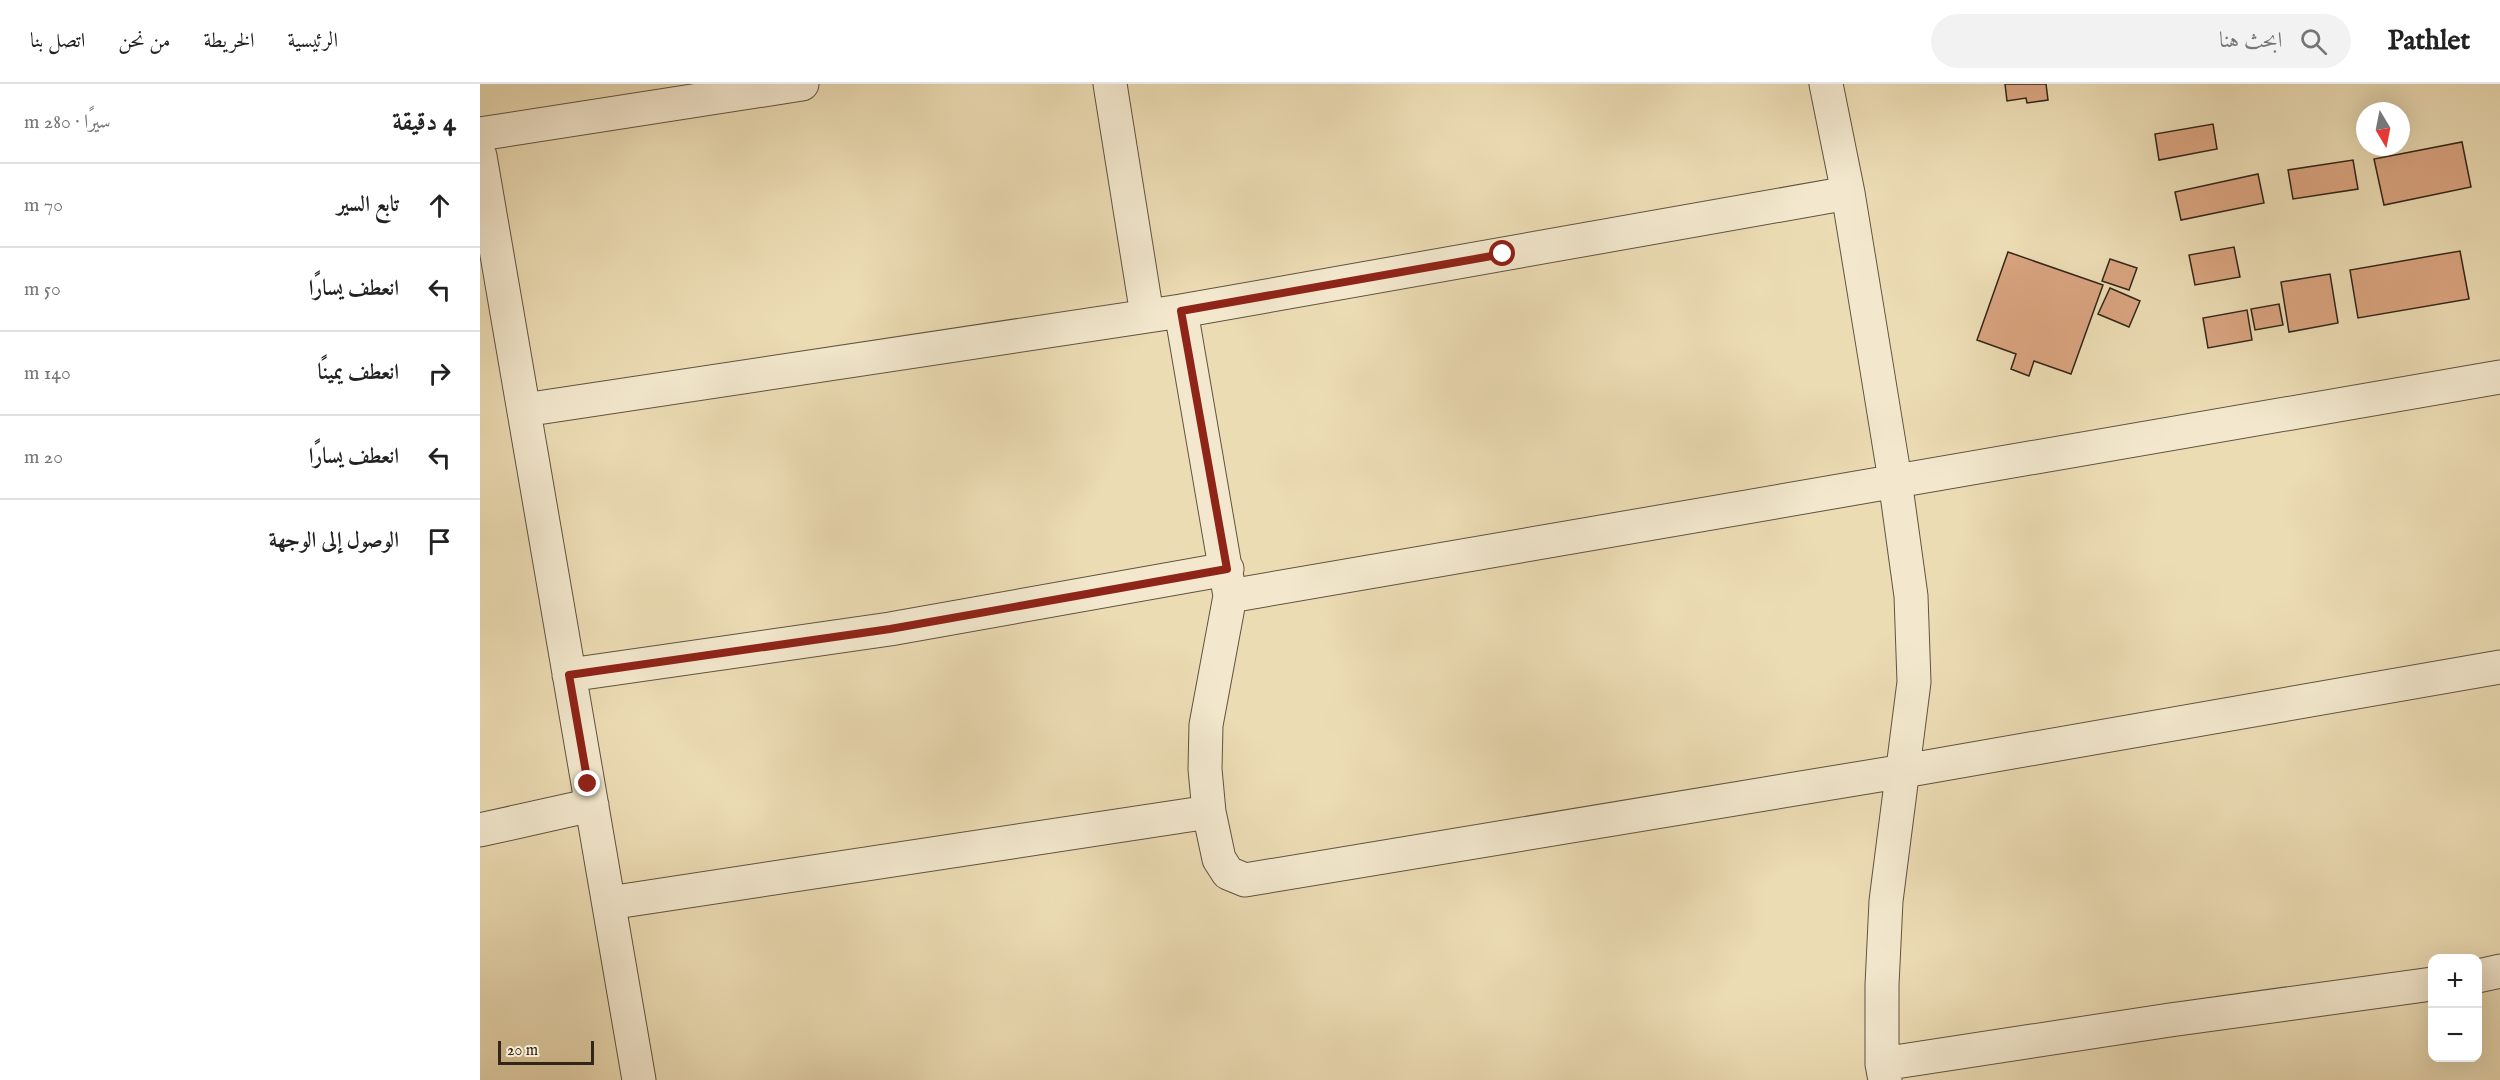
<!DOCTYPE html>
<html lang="ar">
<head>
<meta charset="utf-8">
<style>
	:root { --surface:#fff; --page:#f2f2f2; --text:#222; --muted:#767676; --line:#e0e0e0 }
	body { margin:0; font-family:"IM FELL English",Amiri,serif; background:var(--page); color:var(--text); direction:rtl }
	.controls { position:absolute; right:18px; bottom:18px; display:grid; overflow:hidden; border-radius:12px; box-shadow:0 6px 24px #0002 }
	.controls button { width:54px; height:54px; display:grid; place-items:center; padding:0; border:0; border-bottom:2px solid var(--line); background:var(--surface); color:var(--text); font:30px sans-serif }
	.compass { position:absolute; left:1876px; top:18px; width:54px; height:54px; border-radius:50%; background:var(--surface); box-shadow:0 6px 24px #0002; rotate:170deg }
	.scale { position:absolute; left:18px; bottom:15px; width:96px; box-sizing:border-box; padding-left:6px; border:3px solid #32251a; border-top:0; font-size:16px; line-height:21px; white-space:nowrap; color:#32251a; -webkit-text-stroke:4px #f3e8ce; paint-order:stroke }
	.stop { position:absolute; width:18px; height:18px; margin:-14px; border:4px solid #8f2418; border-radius:50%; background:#fff }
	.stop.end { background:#8f2418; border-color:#fff; box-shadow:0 2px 6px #0008 }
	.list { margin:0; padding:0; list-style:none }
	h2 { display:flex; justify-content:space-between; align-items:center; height:78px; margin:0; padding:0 24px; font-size:26px }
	h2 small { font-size:20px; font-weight:400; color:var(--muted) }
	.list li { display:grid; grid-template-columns:39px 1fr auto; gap:18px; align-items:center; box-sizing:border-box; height:84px; padding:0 24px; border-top:2px solid var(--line) }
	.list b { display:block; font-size:22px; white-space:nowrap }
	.list em { font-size:20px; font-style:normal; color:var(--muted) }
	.icon { flex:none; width:33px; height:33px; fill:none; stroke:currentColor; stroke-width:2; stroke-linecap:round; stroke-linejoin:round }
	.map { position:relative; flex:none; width:2020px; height:996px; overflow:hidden; direction:ltr }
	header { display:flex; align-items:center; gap:36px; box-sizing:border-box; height:84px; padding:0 30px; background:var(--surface); border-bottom:2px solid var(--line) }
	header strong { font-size:28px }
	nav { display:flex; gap:33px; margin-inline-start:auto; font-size:21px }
	.search { width:420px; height:54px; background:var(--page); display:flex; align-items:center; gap:15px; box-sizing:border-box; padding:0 21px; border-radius:33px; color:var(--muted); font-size:22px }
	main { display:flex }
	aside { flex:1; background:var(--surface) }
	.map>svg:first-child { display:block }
	.building { fill:#d9a480; stroke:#32251a; stroke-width:1.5 }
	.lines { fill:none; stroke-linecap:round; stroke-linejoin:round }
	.minor-casing { stroke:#605340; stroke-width:35 }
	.minor { stroke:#f3e8ce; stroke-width:33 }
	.route { stroke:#8f2418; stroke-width:8 }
</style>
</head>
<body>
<header>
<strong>Pathlet</strong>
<div class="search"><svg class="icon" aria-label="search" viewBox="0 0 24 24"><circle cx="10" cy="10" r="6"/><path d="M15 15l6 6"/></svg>ابحث هنا</div>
<nav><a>الرئيسية</a><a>الخريطة</a><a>من نحن</a><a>اتصل بنا</a></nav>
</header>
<main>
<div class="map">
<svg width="2020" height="996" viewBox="0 0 2020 996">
	<rect width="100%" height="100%" fill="#ecdcb4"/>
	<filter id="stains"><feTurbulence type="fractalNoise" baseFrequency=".00333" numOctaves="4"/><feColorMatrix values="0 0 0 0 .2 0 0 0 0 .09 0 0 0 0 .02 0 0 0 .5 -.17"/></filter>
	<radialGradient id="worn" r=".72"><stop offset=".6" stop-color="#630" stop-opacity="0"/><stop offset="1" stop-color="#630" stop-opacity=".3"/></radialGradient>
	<path class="building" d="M1525 0H1566L1568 16 1547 19 1546 14 1527 17Z
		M1733 40 1737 65 1679 76 1675 50Z
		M1982 58 1991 103 1904 121 1894 75Z
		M1873 76 1878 105 1813 115 1808 86Z
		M1778 90 1784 119 1701 136 1695 108Z
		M1754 163 1760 193 1715 201 1709 171Z
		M1980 167 1989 215 1878 234 1870 186Z
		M1528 168 1623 201 1591 290 1554 277 1549 292 1531 285 1536 270 1497 256Z
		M1630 175 1657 184 1649 206 1622 197Z
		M1850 190 1858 239 1809 248 1801 198Z
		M1630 204 1660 217 1649 243 1618 230Z
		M1799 220 1803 241 1775 246 1771 225Z
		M1767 226 1772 256 1728 264 1723 234Z"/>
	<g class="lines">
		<g class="minor-casing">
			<path id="minor" d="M630 0 667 231
				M1346 0 1368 109 1390 243 1415 396 1431 512 1434 598 1406 817 1402 901V980L1405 996
				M0 50 322 0
				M0 72 159 996
				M701 227 750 512 726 641 725 685 729 728 739 775 748 789 765 796 1424 687 2020 583
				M44 326 701 227 1368 109
				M750 512 2020 293
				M89 591 410 545 747 485
				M0 746 112 721
				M129 819 729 728
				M1998 892 2020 887
				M1402 980 1690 936 1952 900"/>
		</g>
		<use href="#minor" class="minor"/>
	</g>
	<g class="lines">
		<path class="route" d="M108 700 89 591 410 545 747 485 701 227 1023 170"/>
	</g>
	<rect width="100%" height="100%" filter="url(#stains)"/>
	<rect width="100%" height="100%" fill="url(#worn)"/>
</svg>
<div class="controls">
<button>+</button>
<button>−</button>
</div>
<svg class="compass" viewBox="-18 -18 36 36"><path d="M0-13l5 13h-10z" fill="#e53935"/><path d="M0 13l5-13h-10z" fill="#767676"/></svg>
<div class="scale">20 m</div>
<div class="stop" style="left:1023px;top:170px"></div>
<div class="stop end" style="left:108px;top:700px"></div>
</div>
<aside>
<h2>4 دقيقة<small>سيرًا · 280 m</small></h2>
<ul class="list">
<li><svg class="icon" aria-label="ahead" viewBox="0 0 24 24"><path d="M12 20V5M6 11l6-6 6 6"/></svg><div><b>تابع السير</b></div><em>70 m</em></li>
<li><svg class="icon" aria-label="left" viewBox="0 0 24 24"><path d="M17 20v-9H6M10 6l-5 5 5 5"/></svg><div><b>انعطف يسارًا</b></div><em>50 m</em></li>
<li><svg class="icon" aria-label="right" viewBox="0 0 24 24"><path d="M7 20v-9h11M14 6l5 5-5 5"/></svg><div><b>انعطف يمينًا</b></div><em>140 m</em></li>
<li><svg class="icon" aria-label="left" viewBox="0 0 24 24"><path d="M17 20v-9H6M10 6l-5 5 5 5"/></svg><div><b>انعطف يسارًا</b></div><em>20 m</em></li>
<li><svg class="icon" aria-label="arrive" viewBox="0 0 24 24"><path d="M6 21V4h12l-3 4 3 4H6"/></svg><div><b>الوصول إلى الوجهة</b></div></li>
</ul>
</aside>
</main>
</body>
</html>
